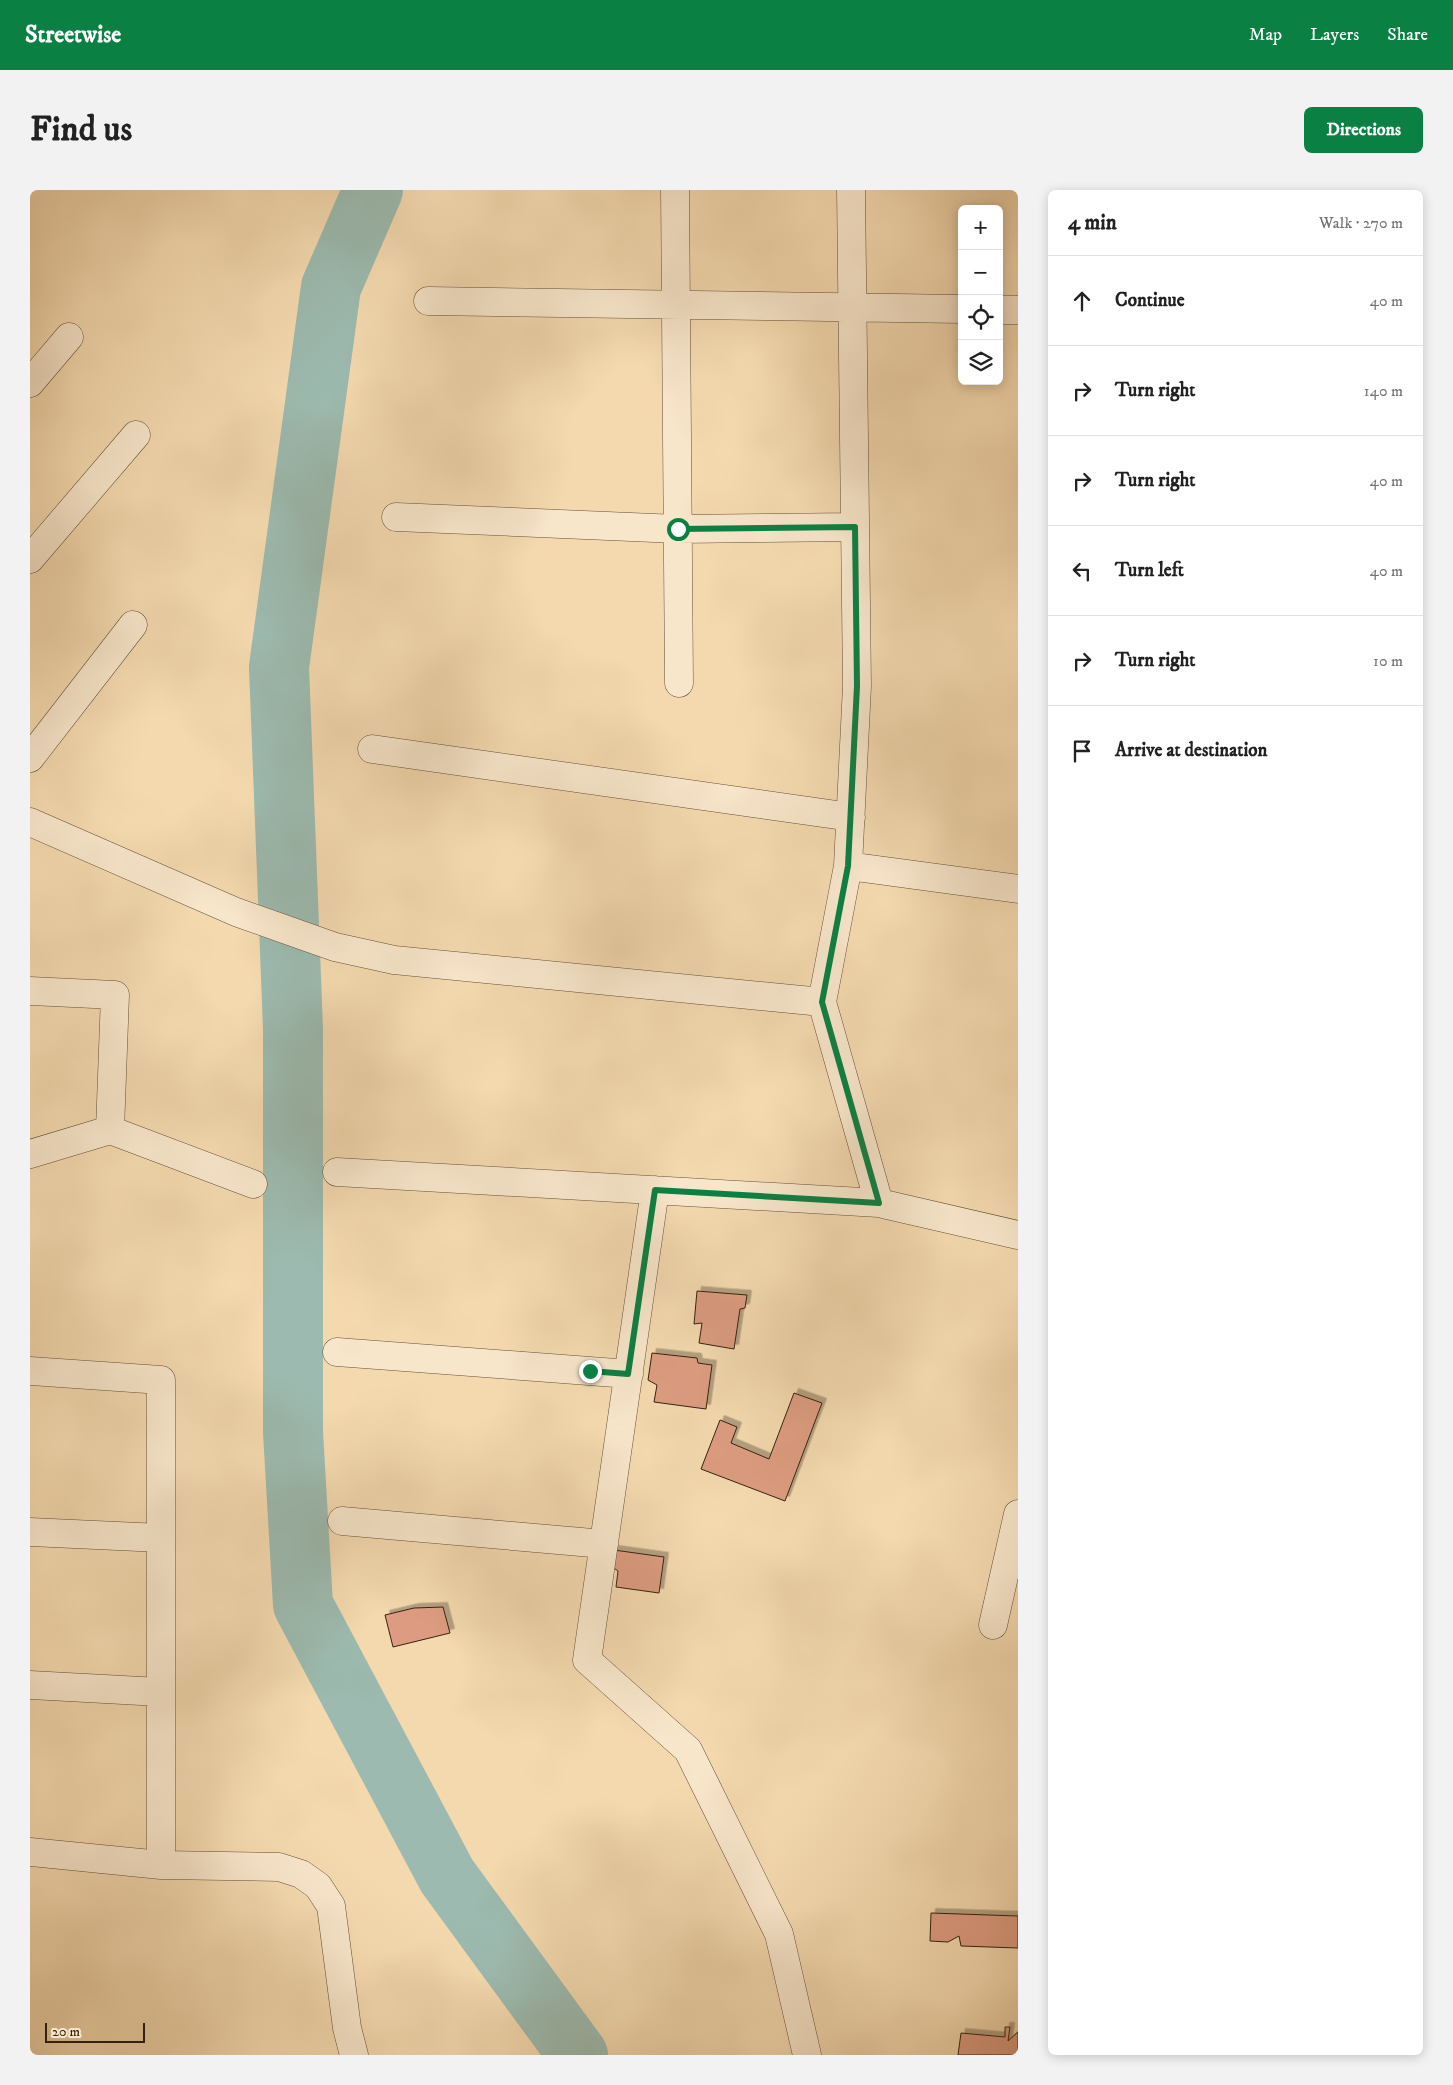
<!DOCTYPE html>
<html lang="en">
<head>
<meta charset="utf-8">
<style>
	:root { --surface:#fff; --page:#f2f2f2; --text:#222; --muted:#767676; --line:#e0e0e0; --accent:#0b8043 }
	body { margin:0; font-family:"IM FELL DW Pica",serif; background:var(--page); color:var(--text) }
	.controls { position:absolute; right:15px; top:15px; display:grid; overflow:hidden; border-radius:8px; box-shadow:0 2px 12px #0003 }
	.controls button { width:45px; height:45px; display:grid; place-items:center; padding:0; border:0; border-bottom:1px solid var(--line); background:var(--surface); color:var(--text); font:25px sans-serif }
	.scale { position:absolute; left:15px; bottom:12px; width:100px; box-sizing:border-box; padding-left:5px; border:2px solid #352111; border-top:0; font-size:14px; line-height:18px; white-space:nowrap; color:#352111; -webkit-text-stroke:4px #f8e6cb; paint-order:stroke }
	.stop { position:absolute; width:15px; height:15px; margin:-11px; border:4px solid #0b8043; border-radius:50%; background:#fff }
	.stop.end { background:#0b8043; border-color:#fff; box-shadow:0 1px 5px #0008 }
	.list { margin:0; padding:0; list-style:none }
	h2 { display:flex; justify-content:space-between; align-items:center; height:65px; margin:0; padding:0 20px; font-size:21px }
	h2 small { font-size:16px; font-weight:400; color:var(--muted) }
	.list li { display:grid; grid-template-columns:32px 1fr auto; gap:15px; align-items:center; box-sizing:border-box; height:90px; padding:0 20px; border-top:1px solid var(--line) }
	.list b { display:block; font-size:19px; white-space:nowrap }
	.list em { font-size:16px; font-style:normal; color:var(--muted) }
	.icon { flex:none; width:28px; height:28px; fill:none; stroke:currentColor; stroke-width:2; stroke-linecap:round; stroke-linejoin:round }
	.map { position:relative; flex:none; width:988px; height:1865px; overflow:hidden; border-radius:8px }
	header { display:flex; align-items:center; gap:30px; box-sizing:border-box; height:70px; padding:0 25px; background:var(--accent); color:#fff }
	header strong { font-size:24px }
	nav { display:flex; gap:28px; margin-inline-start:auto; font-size:18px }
	.intro { display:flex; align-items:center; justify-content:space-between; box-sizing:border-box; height:120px; padding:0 30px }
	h1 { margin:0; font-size:35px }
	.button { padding:12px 22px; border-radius:8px; background:var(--accent); color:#fff; font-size:18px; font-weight:700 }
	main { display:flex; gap:30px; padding:0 30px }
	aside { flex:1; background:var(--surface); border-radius:8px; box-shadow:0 2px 12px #0003 }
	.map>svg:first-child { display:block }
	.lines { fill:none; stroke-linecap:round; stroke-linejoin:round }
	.river { stroke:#9cbaaf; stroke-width:60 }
	.building { fill:#dd9c81; stroke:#352111; filter:url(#shadow) }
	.minor-casing { stroke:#654f38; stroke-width:29 }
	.minor { stroke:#f8e6cb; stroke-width:28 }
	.route { stroke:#0b8043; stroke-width:6 }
</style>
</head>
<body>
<header>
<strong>Streetwise</strong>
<nav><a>Map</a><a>Layers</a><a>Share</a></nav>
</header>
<div class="intro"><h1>Find us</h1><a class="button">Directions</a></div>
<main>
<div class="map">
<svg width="988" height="1865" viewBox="0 0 988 1865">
	<defs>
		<filter id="shadow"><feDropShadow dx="4.5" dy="-4.5" stdDeviation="0" flood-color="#0004"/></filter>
	</defs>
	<rect width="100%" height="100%" fill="#f4d9af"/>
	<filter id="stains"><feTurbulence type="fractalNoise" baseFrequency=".004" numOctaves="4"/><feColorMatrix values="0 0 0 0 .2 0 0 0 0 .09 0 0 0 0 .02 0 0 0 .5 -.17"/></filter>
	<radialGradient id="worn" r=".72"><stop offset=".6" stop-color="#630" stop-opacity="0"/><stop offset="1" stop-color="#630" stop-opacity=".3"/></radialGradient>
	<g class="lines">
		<path class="river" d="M343 0 301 97 249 477 263 839V1242L273 1415 417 1686 548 1865"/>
	</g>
	<path class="building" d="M667 1101 717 1105 715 1118 710 1119 704 1159 669 1153 672 1133 664 1134Z
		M622 1163 667 1168 668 1173 682 1175 676 1219 624 1212 627 1195 618 1190Z
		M764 1203 792 1213 755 1311 671 1279 690 1230 707 1237 701 1253 739 1269Z
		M584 1360 634 1367 629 1403 586 1397 588 1381 581 1376Z
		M413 1417 420 1443 363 1457 355 1425 384 1418Z
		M901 1723 988 1726V1758L931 1756 929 1746 918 1752 900 1751Z
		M975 1837H980L978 1851 988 1842V1865H928L931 1843 975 1847Z"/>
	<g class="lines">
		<g class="minor-casing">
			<path id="minor" d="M645 0 649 493
				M821 0 827 496 818 676 792 812 849 1013
				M398 111 932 119
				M969 120H988
				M0 193 39 147
				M366 327 648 339 825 337
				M0 369 106 245
				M342 559 821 627
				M0 568 103 435
				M0 632 206 722 305 757 364 770 792 812
				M818 676 988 699
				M0 801 85 805 80 940
				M0 964 80 940 223 994
				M307 982 849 1013 988 1045
				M625 1000 557 1470 658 1560 749 1744 777 1865
				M307 1162 599 1184
				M0 1181 131 1190V1675
				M312 1331 574 1354
				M0 1342 131 1348
				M963 1435 988 1324
				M0 1495 130 1502
				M0 1662 131 1675 249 1677 271 1684 288 1696 301 1716 317 1838 324 1865"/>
		</g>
		<use href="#minor" class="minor"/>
	</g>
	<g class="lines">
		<path class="route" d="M560 1181 598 1184 625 1000 849 1013 792 812 818 676 827 496 825 337 648 339"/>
	</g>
	<rect width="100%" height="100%" filter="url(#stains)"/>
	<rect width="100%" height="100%" fill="url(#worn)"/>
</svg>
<div class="controls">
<button>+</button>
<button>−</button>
<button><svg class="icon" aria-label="locate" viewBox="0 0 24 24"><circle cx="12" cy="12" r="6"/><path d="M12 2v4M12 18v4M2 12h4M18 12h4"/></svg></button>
<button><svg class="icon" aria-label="layers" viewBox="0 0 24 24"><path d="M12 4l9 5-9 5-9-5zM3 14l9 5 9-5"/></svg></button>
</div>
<div class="scale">20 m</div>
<div class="stop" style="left:648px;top:339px"></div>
<div class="stop end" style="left:560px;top:1181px"></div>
</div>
<aside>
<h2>4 min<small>Walk · 270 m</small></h2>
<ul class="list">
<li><svg class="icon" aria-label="ahead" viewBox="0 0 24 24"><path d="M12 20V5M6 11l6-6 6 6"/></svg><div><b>Continue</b></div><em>40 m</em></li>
<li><svg class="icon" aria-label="right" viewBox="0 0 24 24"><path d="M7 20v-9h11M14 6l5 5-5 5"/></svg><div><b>Turn right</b></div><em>140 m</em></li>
<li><svg class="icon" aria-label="right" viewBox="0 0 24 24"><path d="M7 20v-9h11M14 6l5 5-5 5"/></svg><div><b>Turn right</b></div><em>40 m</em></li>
<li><svg class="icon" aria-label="left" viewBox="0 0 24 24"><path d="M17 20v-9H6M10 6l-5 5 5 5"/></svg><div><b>Turn left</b></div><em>40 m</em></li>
<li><svg class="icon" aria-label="right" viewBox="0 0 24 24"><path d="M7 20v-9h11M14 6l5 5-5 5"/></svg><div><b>Turn right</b></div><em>10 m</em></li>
<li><svg class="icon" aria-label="arrive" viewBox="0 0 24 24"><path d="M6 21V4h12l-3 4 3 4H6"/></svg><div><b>Arrive at destination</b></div></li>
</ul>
</aside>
</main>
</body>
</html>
